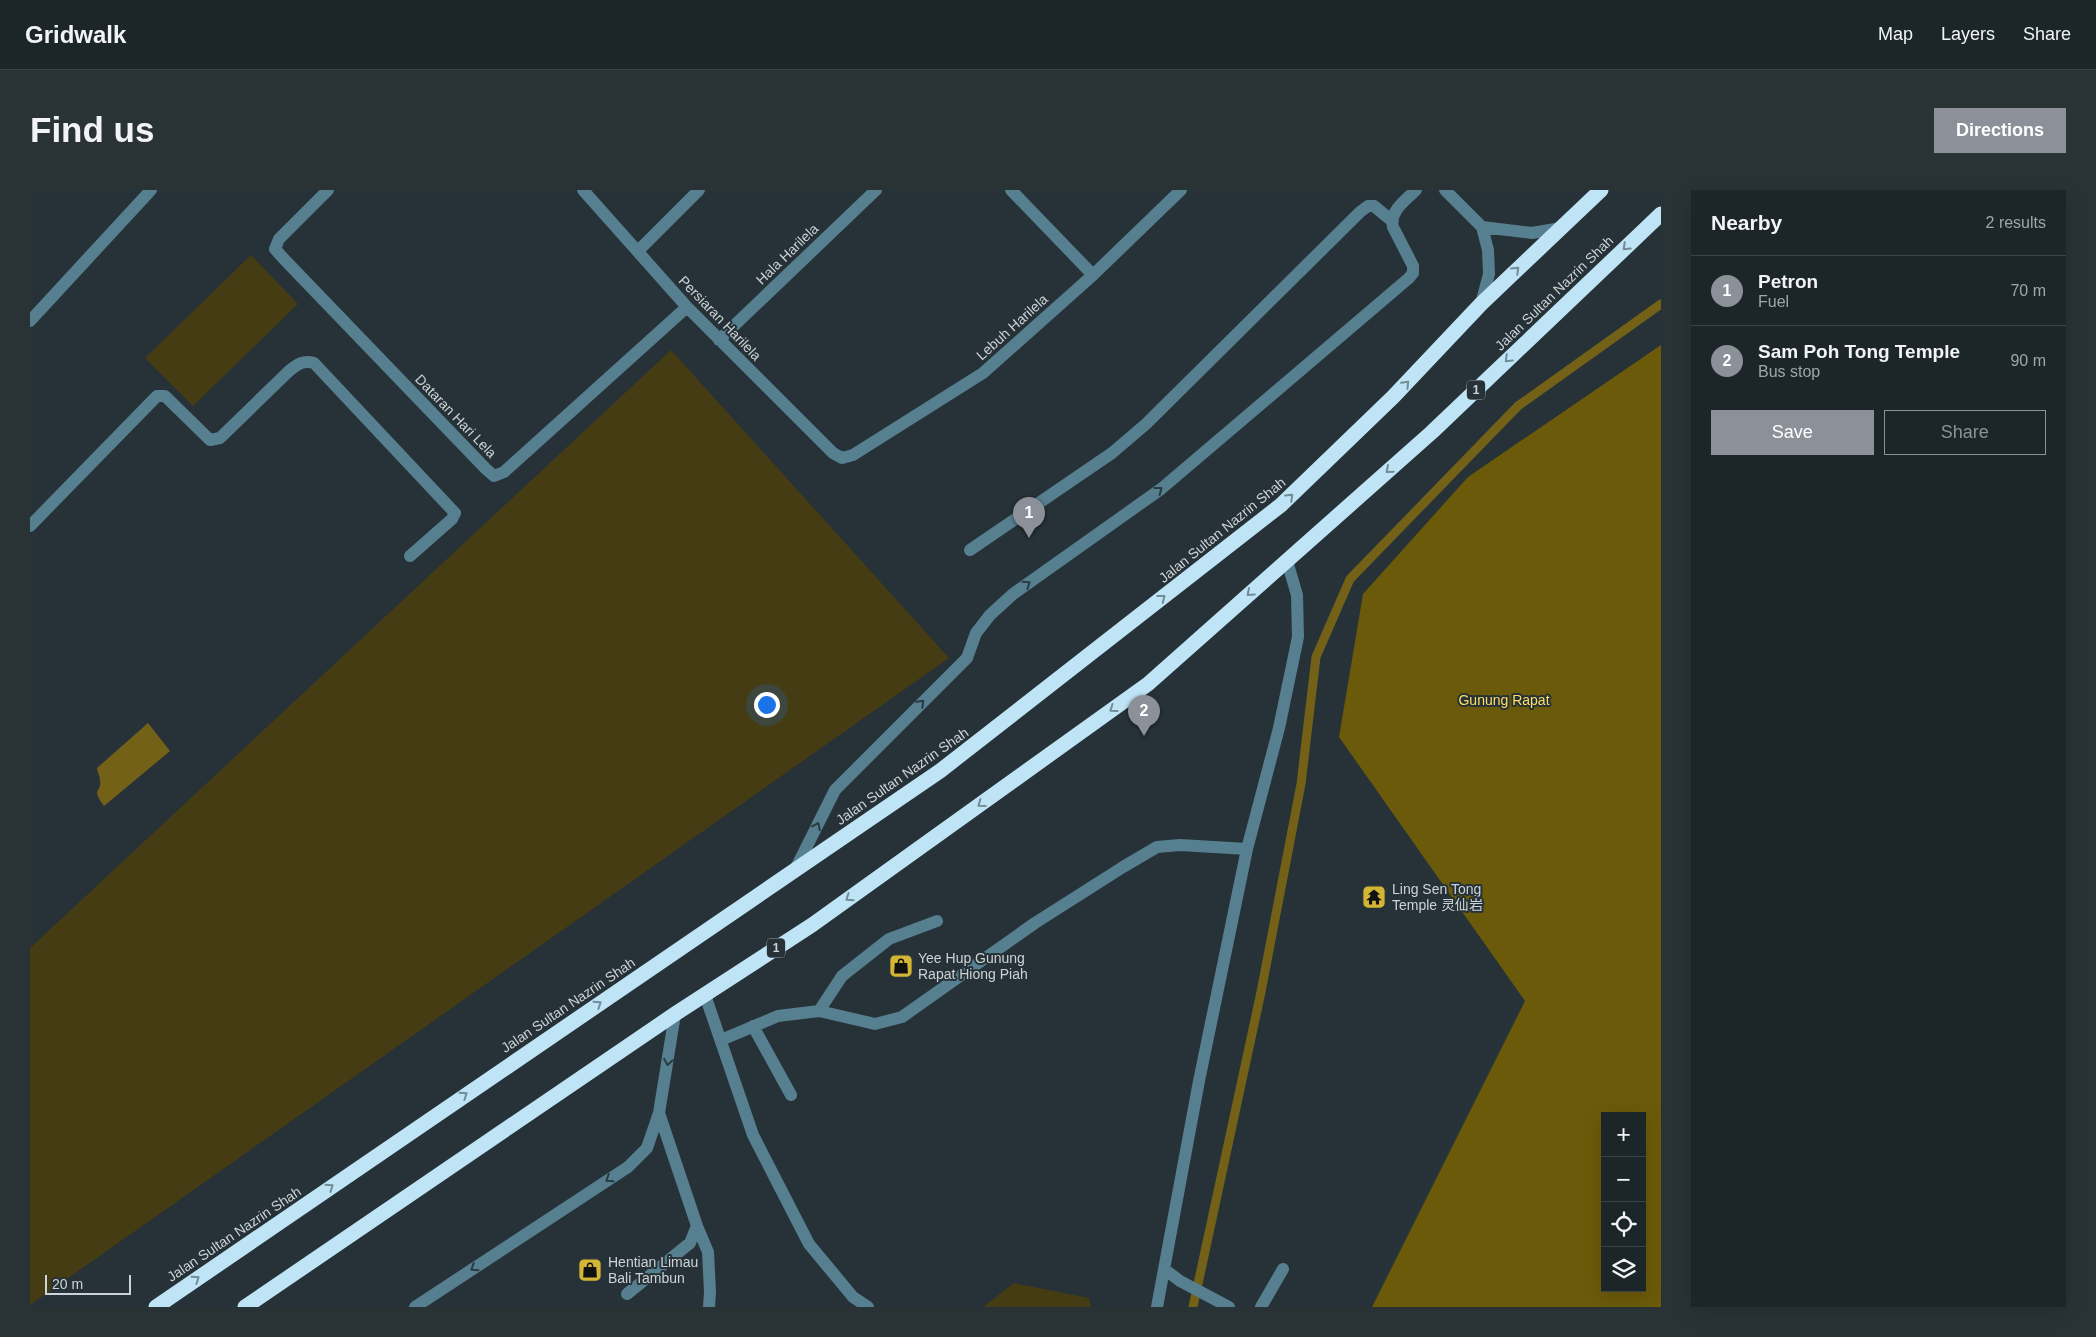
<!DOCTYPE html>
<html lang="en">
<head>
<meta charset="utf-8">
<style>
	:root { --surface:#1c2629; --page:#293235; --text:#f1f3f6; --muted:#a0a5a8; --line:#3a4346; --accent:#8c9099 }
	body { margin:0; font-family:Helvetica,"Noto Sans SC",sans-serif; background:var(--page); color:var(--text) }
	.controls { position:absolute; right:15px; bottom:15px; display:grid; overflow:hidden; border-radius:0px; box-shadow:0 5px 20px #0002 }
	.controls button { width:45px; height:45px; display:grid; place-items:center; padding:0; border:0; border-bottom:1px solid var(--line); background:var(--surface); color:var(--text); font:25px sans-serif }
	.scale { position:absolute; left:15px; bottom:12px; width:86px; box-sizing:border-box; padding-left:5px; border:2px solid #ccd3d7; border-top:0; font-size:14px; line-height:18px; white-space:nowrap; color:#ccd3d7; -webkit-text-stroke:4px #263237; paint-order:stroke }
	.you { position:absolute; left:736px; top:514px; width:18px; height:18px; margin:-12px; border:4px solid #fff; border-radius:50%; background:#1a73e8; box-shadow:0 0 0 8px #1a73e833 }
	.badge { display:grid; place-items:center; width:32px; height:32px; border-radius:50%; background:var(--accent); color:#fff; font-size:16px; font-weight:700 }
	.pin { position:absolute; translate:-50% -41px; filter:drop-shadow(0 1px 2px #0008) }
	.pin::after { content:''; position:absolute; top:26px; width:18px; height:15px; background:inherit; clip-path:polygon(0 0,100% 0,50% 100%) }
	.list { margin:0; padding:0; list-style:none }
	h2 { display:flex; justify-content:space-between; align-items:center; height:65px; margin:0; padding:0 20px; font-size:21px }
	h2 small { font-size:16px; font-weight:400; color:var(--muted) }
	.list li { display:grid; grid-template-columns:32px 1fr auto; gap:15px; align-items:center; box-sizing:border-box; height:70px; padding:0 20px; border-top:1px solid var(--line) }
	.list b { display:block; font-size:19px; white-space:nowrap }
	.list p { margin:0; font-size:16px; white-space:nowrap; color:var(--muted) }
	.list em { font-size:16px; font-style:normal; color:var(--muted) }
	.actions { display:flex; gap:10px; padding:15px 20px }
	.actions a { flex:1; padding:11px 0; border:1px solid var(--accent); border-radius:0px; text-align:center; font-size:18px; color:var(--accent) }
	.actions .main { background:var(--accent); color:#fff }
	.icon { flex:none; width:28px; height:28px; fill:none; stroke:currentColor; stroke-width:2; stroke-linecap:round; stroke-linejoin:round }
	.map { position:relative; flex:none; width:1631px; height:1117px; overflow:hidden; border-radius:0px }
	header { display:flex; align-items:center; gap:30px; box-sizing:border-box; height:70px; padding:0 25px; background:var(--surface); border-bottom:1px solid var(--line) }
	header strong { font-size:24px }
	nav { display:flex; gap:28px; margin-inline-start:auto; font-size:18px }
	.intro { display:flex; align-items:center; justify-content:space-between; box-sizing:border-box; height:120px; padding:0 30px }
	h1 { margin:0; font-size:35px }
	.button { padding:12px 22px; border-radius:0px; background:var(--accent); color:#fff; font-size:18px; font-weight:700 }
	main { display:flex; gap:30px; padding:0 30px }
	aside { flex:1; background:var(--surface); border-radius:0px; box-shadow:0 5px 20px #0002 }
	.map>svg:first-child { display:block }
	.green { fill:#463c14 }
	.forest { fill:#6b5a0a; fill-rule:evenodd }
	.water { fill:#736117 }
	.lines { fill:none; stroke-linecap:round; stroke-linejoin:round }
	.stream { stroke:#736117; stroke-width:9 }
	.minor { stroke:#567f90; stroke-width:12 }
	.highway { stroke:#bee4f5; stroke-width:15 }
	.oneway { stroke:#728b96 }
	.oneway2 { stroke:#2b3a40 }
	.labels { text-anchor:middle; stroke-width:4; stroke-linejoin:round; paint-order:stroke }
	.shield { fill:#263237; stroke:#9aa3a7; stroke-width:1 }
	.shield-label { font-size:12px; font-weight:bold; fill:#ccd3d7 }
	.street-label { font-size:14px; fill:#ccd3d7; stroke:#263237 }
	.park-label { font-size:14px; fill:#ffdf63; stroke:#263237 }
	.poi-label { font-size:14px; fill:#ccd3d7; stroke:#263237; text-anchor:start }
</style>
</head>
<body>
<header>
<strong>Gridwalk</strong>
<nav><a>Map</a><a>Layers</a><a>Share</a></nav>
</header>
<div class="intro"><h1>Find us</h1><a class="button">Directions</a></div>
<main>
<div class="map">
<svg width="1631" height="1117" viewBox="0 0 1631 1117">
	<rect width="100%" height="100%" fill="#263237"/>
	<path class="green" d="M221 65 268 114 163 216 115 168Z
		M641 160 919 468 0 1115V758Z
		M984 1093 1059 1108 1061 1117H953Z"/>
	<path class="forest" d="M1631 155V1117H1342L1495 811 1309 547 1333 404 1438 287ZM1575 926H1612V1098H1575Z"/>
	<path class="water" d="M118 533 140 561 74 616C60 597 72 604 70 590 70 586 67 582 67 578Z"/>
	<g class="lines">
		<path class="stream" d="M1163 1117 1231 802 1271 594 1286 467 1320 389 1488 216 1631 114"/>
		<path class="minor" d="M298 0 249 49 245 59 253 68 456 279 464 286 474 282 657 117
			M553 0 657 117 803 263 812 268 823 265 953 183 1063 85 1151 0
			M981 0 1063 85
			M1415 0 1452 37 1458 60 1459 84 1451 114
			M1452 37 1502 43 1531 38
			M608 61 669 0
			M0 131 121 0
			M689 150 846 0
			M0 336 127 206H135L180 250 190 248 259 181C268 174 273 170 284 173L425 323 422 329 380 366
			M940 360 1082 263 1116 234 1330 22 1338 16H1344L1361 30
			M765 680 805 600 937 468 946 443 960 425 983 404 1131 299 1379 88 1383 83V76L1363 37C1359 21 1376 10 1386 0
			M675 805 723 945 779 1054 823 1107 838 1117
			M789 821 812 786 859 749 907 731
			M723 836 761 905
			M691 850 748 826 789 821 845 834 872 827 1005 733 1093 677 1127 657 1150 655 1217 659
			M667 1036 678 1062 680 1102 679 1117
			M1134 1079 1150 1091 1199 1117
			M597 1104 660 1053 667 1036 629 923
			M385 1117 598 977 617 958 629 923 645 824
			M1127 1117 1169 891 1217 659 1249 538 1268 447 1267 405 1257 371
			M1231 1117 1253 1079"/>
		<path class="highway" d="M126 1117 910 581 1251 315 1363 207 1451 114 1571 0
			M215 1117 645 824 782 735 1118 494 1402 242 1631 24"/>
	</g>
	<defs><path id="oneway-chevron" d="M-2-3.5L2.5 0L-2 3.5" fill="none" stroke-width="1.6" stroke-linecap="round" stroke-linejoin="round" transform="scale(1.25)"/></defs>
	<g class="oneway">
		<use href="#oneway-chevron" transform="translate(1596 57) rotate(136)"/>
		<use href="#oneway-chevron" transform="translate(1486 80) rotate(-44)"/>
		<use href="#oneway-chevron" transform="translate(1478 169) rotate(136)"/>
		<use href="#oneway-chevron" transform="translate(1376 194) rotate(-46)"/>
		<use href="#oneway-chevron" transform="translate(1359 280) rotate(139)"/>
		<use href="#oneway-chevron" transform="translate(1260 307) rotate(-44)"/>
		<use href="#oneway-chevron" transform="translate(1220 403) rotate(138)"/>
		<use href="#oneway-chevron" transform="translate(1132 408) rotate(-38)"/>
		<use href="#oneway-chevron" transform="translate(1083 519) rotate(144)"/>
		<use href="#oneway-chevron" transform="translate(951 614) rotate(144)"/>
		<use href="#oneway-chevron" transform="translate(819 708) rotate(145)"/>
		<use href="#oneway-chevron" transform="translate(568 814) rotate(-34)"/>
		<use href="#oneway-chevron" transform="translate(434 905) rotate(-34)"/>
		<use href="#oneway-chevron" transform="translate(300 997) rotate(-34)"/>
		<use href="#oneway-chevron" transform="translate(166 1089) rotate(-34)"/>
	</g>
	<g class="oneway2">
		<use href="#oneway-chevron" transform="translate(1129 300) rotate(-37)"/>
		<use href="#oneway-chevron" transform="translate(997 394) rotate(-35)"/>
		<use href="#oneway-chevron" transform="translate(891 513) rotate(-45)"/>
		<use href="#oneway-chevron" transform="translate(787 636) rotate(-64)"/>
		<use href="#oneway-chevron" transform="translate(638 872) rotate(99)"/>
		<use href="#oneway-chevron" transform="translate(579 989) rotate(147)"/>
		<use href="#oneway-chevron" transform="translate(444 1078) rotate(147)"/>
	</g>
	<defs>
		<g id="temple-square" transform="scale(1.25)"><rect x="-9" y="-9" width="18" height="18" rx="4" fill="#d4b635" stroke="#263237"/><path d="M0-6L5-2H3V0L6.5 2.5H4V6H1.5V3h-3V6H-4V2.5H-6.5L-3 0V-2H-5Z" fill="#111"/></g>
		<g id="shop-square" transform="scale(1.25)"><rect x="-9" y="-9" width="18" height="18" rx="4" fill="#d4b635" stroke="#263237"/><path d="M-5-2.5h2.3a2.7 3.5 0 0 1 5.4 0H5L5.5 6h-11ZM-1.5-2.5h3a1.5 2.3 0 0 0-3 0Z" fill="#111"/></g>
	</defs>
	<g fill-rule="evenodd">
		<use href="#temple-square" x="1344" y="707"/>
		<use href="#shop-square" x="871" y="776"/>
		<use href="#shop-square" x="560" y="1080"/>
	</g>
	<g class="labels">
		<g class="shield">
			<rect x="1437" y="190.5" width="18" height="19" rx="4"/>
			<rect x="737" y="748.5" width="18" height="19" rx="4"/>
		</g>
		<g class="shield-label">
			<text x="1446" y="204">1</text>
			<text x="746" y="762">1</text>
		</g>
		<g class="street-label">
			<text transform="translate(757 64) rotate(-44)" y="5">Hala Harilela</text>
			<text transform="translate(1524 103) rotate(-44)" y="5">Jalan Sultan Nazrin Shah</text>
			<text transform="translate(690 128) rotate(46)" y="5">Persiaran Harilela</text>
			<text transform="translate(982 137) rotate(-42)" y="5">Lebuh Harilela</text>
			<text transform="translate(426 226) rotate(46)" y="5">Dataran Hari Lela</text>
			<text transform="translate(1192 340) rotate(-39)" y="5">Jalan Sultan Nazrin Shah</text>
			<text transform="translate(872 586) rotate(-35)" y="5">Jalan Sultan Nazrin Shah</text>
			<text transform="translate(538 815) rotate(-34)" y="5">Jalan Sultan Nazrin Shah</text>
			<text transform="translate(204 1044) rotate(-34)" y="5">Jalan Sultan Nazrin Shah</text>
		</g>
		<g class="park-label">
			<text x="1474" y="515">Gunung Rapat</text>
		</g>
		<g class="poi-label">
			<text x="1362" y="704">Ling Sen Tong<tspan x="1362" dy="16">Temple 灵仙岩</tspan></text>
			<text x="888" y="773">Yee Hup Gunung<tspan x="888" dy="16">Rapat Hiong Piah</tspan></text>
			<text x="578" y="1077">Hentian Limau<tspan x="578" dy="16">Bali Tambun</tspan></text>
		</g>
	</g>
</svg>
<div class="controls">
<button>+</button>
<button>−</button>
<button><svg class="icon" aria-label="locate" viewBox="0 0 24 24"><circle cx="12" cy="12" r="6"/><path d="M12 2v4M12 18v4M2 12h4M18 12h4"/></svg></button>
<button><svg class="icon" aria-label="layers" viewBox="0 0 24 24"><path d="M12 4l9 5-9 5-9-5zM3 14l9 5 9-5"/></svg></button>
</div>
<div class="scale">20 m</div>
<div class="you"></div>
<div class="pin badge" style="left:999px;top:348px">1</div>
<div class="pin badge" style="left:1114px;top:546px">2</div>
</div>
<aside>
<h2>Nearby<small>2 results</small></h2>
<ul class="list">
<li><span class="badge">1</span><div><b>Petron</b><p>Fuel</p></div><em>70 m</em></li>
<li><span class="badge">2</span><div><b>Sam Poh Tong Temple</b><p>Bus stop</p></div><em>90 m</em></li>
</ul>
<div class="actions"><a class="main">Save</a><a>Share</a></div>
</aside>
</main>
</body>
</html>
